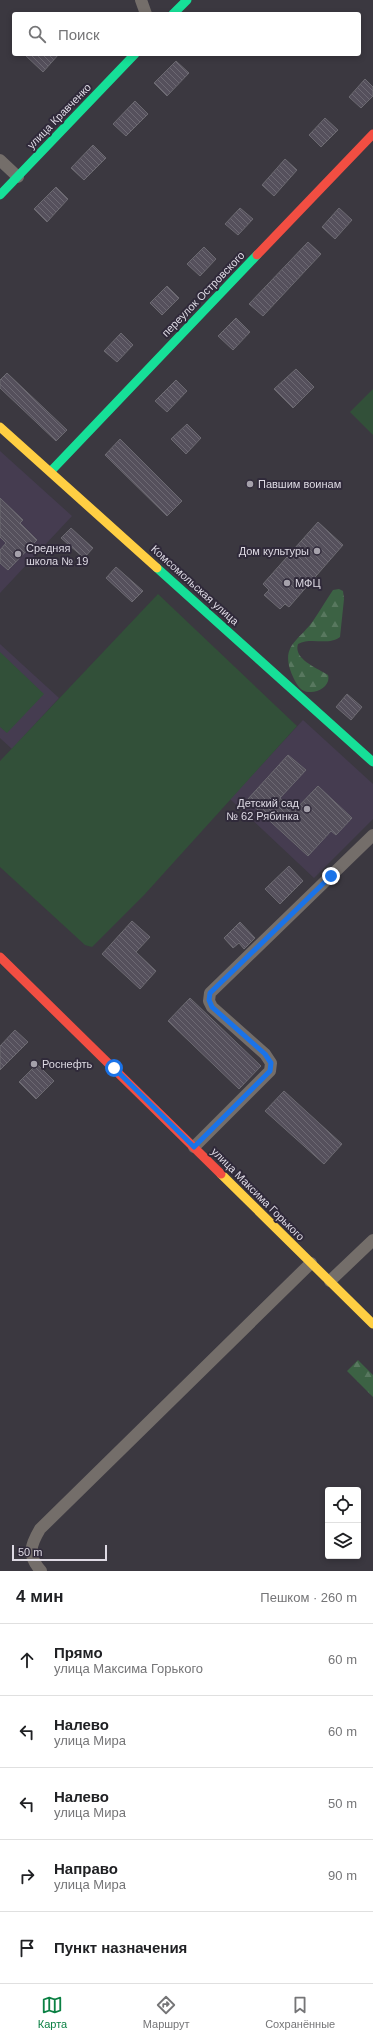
<!DOCTYPE html>
<html lang="ru">
<head>
<meta charset="utf-8">
<style>
	:root { --surface:#fff; --page:#f2f2f2; --text:#202124; --muted:#757577; --line:#e0e0e0; --accent:#0b8043 }
	body { margin:0; font-family:Arial,sans-serif; background:var(--page); color:var(--text) }
	.controls { position:absolute; right:12px; bottom:12px; display:grid; overflow:hidden; border-radius:4px; box-shadow:0 2px 6px #0003 }
	.controls button { width:36px; height:36px; display:grid; place-items:center; padding:0; border:0; border-bottom:1px solid var(--line); background:var(--surface); color:var(--text); font:20px sans-serif }
	.scale { position:absolute; left:12px; bottom:10px; width:95px; box-sizing:border-box; padding-left:4px; border:2px solid #dedae4; border-top:0; font-size:11px; line-height:14px; white-space:nowrap; color:#dedae4; -webkit-text-stroke:3px #302a3a; paint-order:stroke }
	.stop { position:absolute; width:12px; height:12px; margin:-9px; border:3px solid #1a73e8; border-radius:50%; background:#fff }
	.stop.end { background:#1a73e8; border-color:#fff; box-shadow:0 1px 4px #0008 }
	.list { margin:0; padding:0; list-style:none }
	h2 { display:flex; justify-content:space-between; align-items:center; height:52px; margin:0; padding:0 16px; font-size:17px }
	h2 small { font-size:13px; font-weight:400; color:var(--muted) }
	.list li { display:grid; grid-template-columns:26px 1fr auto; gap:12px; align-items:center; box-sizing:border-box; height:72px; padding:0 16px; border-top:1px solid var(--line) }
	.list b { display:block; font-size:15px; white-space:nowrap }
	.list p { margin:0; font-size:13px; white-space:nowrap; color:var(--muted) }
	.list em { font-size:13px; font-style:normal; color:var(--muted) }
	.icon { flex:none; width:22px; height:22px; fill:none; stroke:currentColor; stroke-width:2; stroke-linecap:round; stroke-linejoin:round }
	.map { position:relative; flex:none; width:373px; height:1571px; overflow:hidden }
	.search { position:absolute; background:var(--surface); box-shadow:0 2px 6px #0003; left:12px; right:12px; top:12px; height:44px; display:flex; align-items:center; gap:10px; box-sizing:border-box; padding:0 14px; border-radius:4px; color:var(--muted); font-size:15px }
	.sheet { height:412px; background:var(--surface) }
	nav { display:flex; justify-content:space-around; align-items:center; box-sizing:border-box; height:56px; border-top:1px solid var(--line); background:var(--surface); font-size:11px; color:var(--muted) }
	nav a { display:grid; justify-items:center; gap:2px }
	nav .on { color:var(--accent) }
	.map>svg:first-child { display:block }
	.built { fill:#453c50 }
	.green { fill:#325039 }
	.forest { fill:url(#forest-firs) }
	.building { fill:url(#building-back-hatch); stroke:#6c6a71 }
	.lines { fill:none; stroke-linecap:round; stroke-linejoin:round }
	.street { stroke:#746e6a; stroke-width:12 }
	.fast { stroke:#16e098; stroke-width:9 }
	.slow { stroke:#ffcf43; stroke-width:9 }
	.jam { stroke:#f24e42; stroke-width:9 }
	.route { stroke:#1a73e8; stroke-width:5 }
	.poi-dot { fill:#a5a1ab; stroke:#302a3a; stroke-width:1.5 }
	.labels { text-anchor:middle; stroke-width:4; stroke-linejoin:round; paint-order:stroke }
	.street-label { font-size:11px; fill:#dedae4; stroke:#302a3a }
	.poi-label { font-size:11px; fill:#dedae4; stroke:#302a3a; text-anchor:start }
</style>
</head>
<body>
<div class="map">
<svg width="373" height="1571" viewBox="0 0 373 1571">
	<defs>
		<pattern id="forest-firs" width="22" height="20" patternUnits="userSpaceOnUse"><rect width="22" height="20" fill="#3c6244"/><path d="M5 1l3.5 6h-7zM16 11l3.5 6h-7z" fill="#58785f"/></pattern>
		<pattern id="building-back-hatch" width="6" height="6" patternUnits="userSpaceOnUse"><rect width="6" height="6" fill="#55505c"/><path d="M-1 5l2 2M0 0l6 6M5-1l2 2" fill="none" stroke="#6d6973"/></pattern>
	</defs>
	<rect width="100%" height="100%" fill="#3b3840"/>
	<path class="built" d="M0 451 72 516 0 593Z
		M0 644 59 698 12 749 0 738Z
		M303 720 373 784V819L314 878 230 799Z"/>
	<path class="green" d="M373 389V435L350 412Z
		M158 594 297 726 145 894 92 947 85 945 0 867V761Z
		M0 652 44 694 7 733 0 727Z"/>
	<path class="forest" d="M339 589 343 591 344 599 340 637C328 646 311 637 298 644 293 659 317 668 328 675 331 685 319 693 309 692 301 692 297 685 294 679 278 646 298 642 313 621 320 611 326 600 333 590Z
		M358 1360 373 1375V1397L347 1371Z"/>
	<path class="building" d="M24 54H59L43 72Z
		M176 61 189 73 167 96 154 83Z
		M365 79 373 87V96L361 108 349 97Z
		M135 101 148 114 126 136 113 124Z
		M325 118 338 130 321 147 309 135Z
		M93 145 106 158 84 180 71 168Z
		M285 159 297 170 274 196 262 185Z
		M56 187 68 199 47 222 34 209Z
		M240 208 253 219 238 235 225 224Z
		M339 208 352 220 335 239 322 227Z
		M308 242 321 254 263 316 249 304Z
		M204 247 216 259 200 276 187 264Z
		M167 286 179 298 162 315 150 303Z
		M236 318 250 332 233 350 218 336Z
		M121 333 133 345 117 362 104 351Z
		M296 369 314 387 293 408 274 389Z
		M7 373 67 430 56 441 0 388V380Z
		M176 380 187 391 167 412 155 401Z
		M187 424 201 438 186 454 171 439Z
		M120 439 182 501 167 516 105 455Z
		M0 498 23 520 20 523 37 540 8 570 0 563V550L6 543 0 537Z
		M318 522 343 545 289 607 285 604 280 609 264 595 269 590 263 584Z
		M71 528 93 548 84 558 61 538Z
		M116 567 143 591 132 602 106 578Z
		M347 694 362 707 351 720 336 707Z
		M288 755 306 770 280 798 294 811 318 786 352 818 336 835 331 831 308 856 247 800Z
		M289 866 303 881 280 904 265 889Z
		M132 921 150 937 136 952 156 971 140 989 102 954Z
		M240 922 255 938 244 949 239 943 233 948 224 938Z
		M190 998 261 1066 239 1089 168 1021Z
		M15 1030 28 1042 0 1070V1046Z
		M37 1064 54 1081 36 1099 19 1082Z
		M284 1091 342 1144 324 1164 265 1111Z"/>
	<g class="lines">
		<path class="street" d="M141 0 146 14
			M0 160 18 177
			M194 1147 270 1071 271 1063 265 1054 212 1007 209 1001 210 993 373 835
			M330 1281 373 1240
			M41 1571C27 1555 30 1546 40 1529L311 1263"/>
		<path class="fast" d="M173 14 187 0
			M0 195 135 54
			M51 471 257 255
			M157 568 373 762"/>
		<path class="slow" d="M0 427 157 568
			M221 1174 373 1324"/>
		<path class="jam" d="M257 255 373 134
			M0 957 221 1174"/>
	</g>
	<g class="lines">
		<path class="route" d="M114 1068 194 1147 270 1071 271 1063 265 1054 212 1007 209 1000 210 993 331 876"/>
	</g>
	<g class="poi-dot">
		<circle cx="250" cy="484" r="4"/>
		<circle cx="317" cy="551" r="4"/>
		<circle cx="18" cy="554" r="4"/>
		<circle cx="287" cy="583" r="4"/>
		<circle cx="307" cy="809" r="4"/>
		<circle cx="34" cy="1064" r="4"/>
	</g>
	<g class="labels">
		<g class="street-label">
			<text transform="translate(59 116) rotate(-46)" y="4">улица Кравченко</text>
			<text transform="translate(203 294) rotate(-46)" y="4">переулок Островского</text>
			<text transform="translate(195 585) rotate(42)" y="4">Комсомольская улица</text>
			<text transform="translate(258 1194) rotate(45)" y="4">улица Максима Горького</text>
		</g>
		<g class="poi-label">
			<text x="258" y="488">Павшим воинам</text>
			<text x="26" y="552">Средняя<tspan x="26" dy="13">школа № 19</tspan></text>
			<text x="309" y="555" text-anchor="end">Дом культуры</text>
			<text x="295" y="587">МФЦ</text>
			<text x="299" y="807" text-anchor="end">Детский сад<tspan x="299" dy="13">№ 62 Рябинка</tspan></text>
			<text x="42" y="1068">Роснефть</text>
		</g>
	</g>
</svg>
<div class="controls">
<button><svg class="icon" aria-label="locate" viewBox="0 0 24 24"><circle cx="12" cy="12" r="6"/><path d="M12 2v4M12 18v4M2 12h4M18 12h4"/></svg></button>
<button><svg class="icon" aria-label="layers" viewBox="0 0 24 24"><path d="M12 4l9 5-9 5-9-5zM3 14l9 5 9-5"/></svg></button>
</div>
<div class="scale">50 m</div>
<div class="stop" style="left:114px;top:1068px"></div>
<div class="stop end" style="left:331px;top:876px"></div>
<div class="search"><svg class="icon" aria-label="search" viewBox="0 0 24 24"><circle cx="10" cy="10" r="6"/><path d="M15 15l6 6"/></svg>Поиск</div>
</div>
<section class="sheet">
<h2>4 мин<small>Пешком · 260 m</small></h2>
<ul class="list">
<li><svg class="icon" aria-label="ahead" viewBox="0 0 24 24"><path d="M12 20V5M6 11l6-6 6 6"/></svg><div><b>Прямо</b><p>улица Максима Горького</p></div><em>60 m</em></li>
<li><svg class="icon" aria-label="left" viewBox="0 0 24 24"><path d="M17 20v-9H6M10 6l-5 5 5 5"/></svg><div><b>Налево</b><p>улица Мира</p></div><em>60 m</em></li>
<li><svg class="icon" aria-label="left" viewBox="0 0 24 24"><path d="M17 20v-9H6M10 6l-5 5 5 5"/></svg><div><b>Налево</b><p>улица Мира</p></div><em>50 m</em></li>
<li><svg class="icon" aria-label="right" viewBox="0 0 24 24"><path d="M7 20v-9h11M14 6l5 5-5 5"/></svg><div><b>Направо</b><p>улица Мира</p></div><em>90 m</em></li>
<li><svg class="icon" aria-label="arrive" viewBox="0 0 24 24"><path d="M6 21V4h12l-3 4 3 4H6"/></svg><div><b>Пункт назначения</b></div></li>
</ul>
</section>
<nav>
<a class="on"><svg class="icon" aria-label="map" viewBox="0 0 24 24"><path d="M3 6l6-2 6 2 6-2v14l-6 2-6-2-6 2zM9 4v14M15 6v14"/></svg>Карта</a>
<a><svg class="icon" aria-label="directions" viewBox="0 0 24 24"><path d="M12 3l9 9-9 9-9-9zM9 14v-3h6M13 9l2 2-2 2"/></svg>Маршрут</a>
<a><svg class="icon" aria-label="saved" viewBox="0 0 24 24"><path d="M7 4h10v16l-5-4-5 4z"/></svg>Сохранённые</a>
</nav>
</body>
</html>
